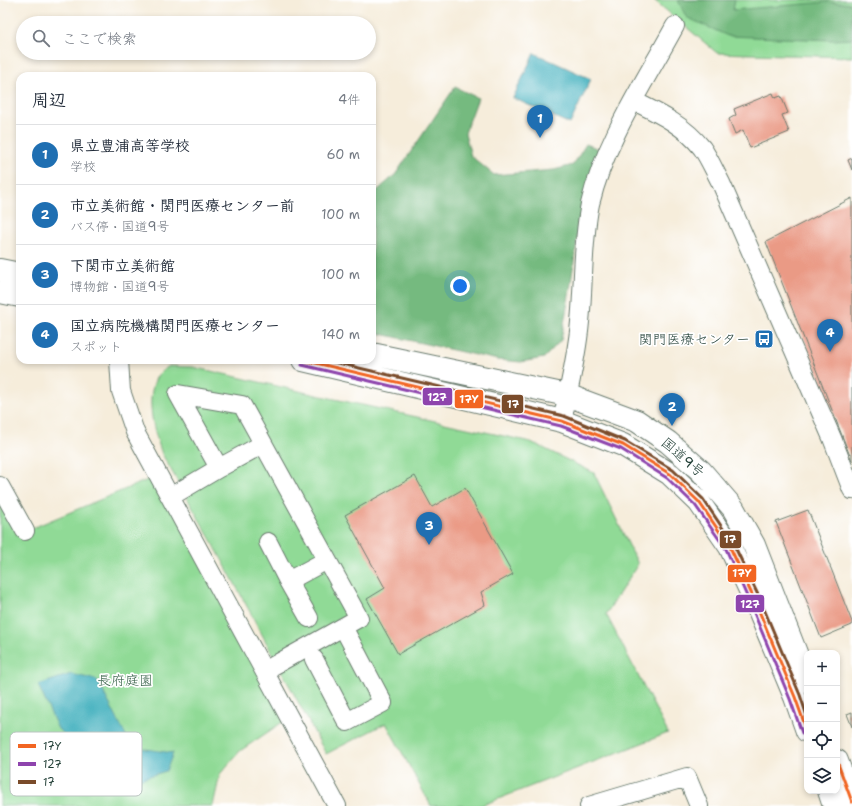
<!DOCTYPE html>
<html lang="ja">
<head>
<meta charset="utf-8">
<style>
	:root { --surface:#fff; --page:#f6f6f7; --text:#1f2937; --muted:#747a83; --line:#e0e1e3; --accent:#1f6fb2 }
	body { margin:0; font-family:"Shantell Sans","Klee One",sans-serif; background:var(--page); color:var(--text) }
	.controls { position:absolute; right:12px; bottom:12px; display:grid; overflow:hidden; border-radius:8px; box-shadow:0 2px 6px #0003 }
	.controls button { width:36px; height:36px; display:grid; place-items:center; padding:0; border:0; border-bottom:1px solid var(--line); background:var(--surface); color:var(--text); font:20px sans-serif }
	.you { position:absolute; left:460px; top:286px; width:14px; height:14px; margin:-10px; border:3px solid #fff; border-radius:50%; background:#1a73e8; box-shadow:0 0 0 6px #1a73e833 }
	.badge { display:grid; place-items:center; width:26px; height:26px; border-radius:50%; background:var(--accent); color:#fff; font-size:13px; font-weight:700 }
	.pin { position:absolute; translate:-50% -33px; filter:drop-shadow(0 1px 2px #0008) }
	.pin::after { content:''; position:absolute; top:21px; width:14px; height:12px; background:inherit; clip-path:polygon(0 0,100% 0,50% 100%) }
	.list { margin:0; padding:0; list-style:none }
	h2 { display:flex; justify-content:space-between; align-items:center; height:52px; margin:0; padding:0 16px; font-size:17px }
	h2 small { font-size:13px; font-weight:400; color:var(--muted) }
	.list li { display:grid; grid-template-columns:26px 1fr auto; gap:12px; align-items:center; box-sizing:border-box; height:60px; padding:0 16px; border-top:1px solid var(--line) }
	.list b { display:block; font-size:15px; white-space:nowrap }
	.list p { margin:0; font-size:13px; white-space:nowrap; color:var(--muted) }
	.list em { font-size:13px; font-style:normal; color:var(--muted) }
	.icon { flex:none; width:22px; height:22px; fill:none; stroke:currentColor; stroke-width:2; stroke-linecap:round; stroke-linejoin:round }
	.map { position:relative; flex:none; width:852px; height:806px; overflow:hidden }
	.search { position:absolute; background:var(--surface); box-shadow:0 2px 6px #0003; left:16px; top:16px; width:360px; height:44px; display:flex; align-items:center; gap:10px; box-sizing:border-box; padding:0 14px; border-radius:22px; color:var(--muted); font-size:15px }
	.panel { position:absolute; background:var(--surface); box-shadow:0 2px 6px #0003; left:16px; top:72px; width:360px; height:292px; border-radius:12px }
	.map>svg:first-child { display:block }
	.green { fill:#90da96; stroke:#588c65 }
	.forest { fill:#74ba7f; stroke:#4a7c5a }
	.water { fill:#42b0be; stroke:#307679 }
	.building { fill:#ea9a85 }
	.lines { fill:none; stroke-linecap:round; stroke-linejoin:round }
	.minor-casing { stroke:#6a7b6e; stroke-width:20 }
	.highway-casing { stroke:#6a7b6e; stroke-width:24 }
	.minor { stroke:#fff; stroke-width:18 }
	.highway { stroke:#fff; stroke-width:22 }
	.bus-1-casing { stroke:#fff; stroke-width:6 }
	.bus-2-casing { stroke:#fff; stroke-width:6 }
	.bus-3-casing { stroke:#fff; stroke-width:6 }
	.bus-1 { stroke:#f26522; stroke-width:3 }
	.bus-2 { stroke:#8e44ad; stroke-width:3 }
	.bus-3 { stroke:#7a4b2a; stroke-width:3 }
	.labels { text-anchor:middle; stroke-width:3.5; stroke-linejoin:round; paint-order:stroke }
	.poi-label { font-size:14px; fill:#1f3d34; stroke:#fff; text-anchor:end }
	.street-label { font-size:14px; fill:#1f3d34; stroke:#fff }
	.park-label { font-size:14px; fill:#3b644c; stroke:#fff }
	.key { fill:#fff; stroke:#bcc5c2; stroke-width:1 }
	.key-label { font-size:11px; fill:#1f3d34 }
	.line-badge { stroke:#fff; stroke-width:1.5 }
	.badge-label { font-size:11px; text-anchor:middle; font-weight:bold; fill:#fff }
</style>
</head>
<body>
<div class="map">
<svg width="852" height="806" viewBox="0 0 852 806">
	<rect width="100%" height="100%" fill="#fff"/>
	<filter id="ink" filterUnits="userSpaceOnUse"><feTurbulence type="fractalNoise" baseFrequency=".025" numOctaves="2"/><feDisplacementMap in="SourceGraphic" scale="8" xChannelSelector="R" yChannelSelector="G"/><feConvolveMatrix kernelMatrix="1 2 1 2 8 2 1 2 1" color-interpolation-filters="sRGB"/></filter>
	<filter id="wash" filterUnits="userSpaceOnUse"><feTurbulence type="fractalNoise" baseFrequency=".012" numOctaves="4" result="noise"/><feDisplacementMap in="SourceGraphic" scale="16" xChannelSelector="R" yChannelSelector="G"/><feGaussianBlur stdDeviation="0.9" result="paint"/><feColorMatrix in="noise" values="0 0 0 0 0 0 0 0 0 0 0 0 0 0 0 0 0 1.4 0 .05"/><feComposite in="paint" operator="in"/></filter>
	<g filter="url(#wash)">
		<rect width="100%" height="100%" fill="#f6eddb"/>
		<path class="green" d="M654 0H852V57L717 53Z
			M169 366 193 367 321 396 531 442 594 473 638 564 606 614 668 733 480 806H431L386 723 326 754 220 556 162 454C154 431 145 402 156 378 158 373 165 369 169 366Z
			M157 476 287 719 240 751 220 774 213 806H0V486L25 531Z"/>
		<path class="forest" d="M678 0H735L733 10 827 2 852 4V39L832 40 728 36 686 17Z
			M455 87 478 98 465 133 471 156 494 175 554 170 573 165 586 144 599 149 579 226 570 290 561 340 544 358 521 362 498 360 372 332V195L395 175Z"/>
		<path class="water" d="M534 53 591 79 570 124 513 98Z
			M71 674 97 680 132 747 173 753 166 771 133 781 91 759 58 729 38 685Z"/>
		<g id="blocks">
			<path class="building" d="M773 93 775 98 781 96 788 113 782 115 789 132 750 148 743 130 735 134 729 119 736 115 734 109Z
				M852 158V170L848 160Z
				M852 198V461L766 242Z
				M415 476 432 507 465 488 513 574 481 592 485 605 398 654 367 599 385 588 345 515Z
				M808 510 852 622V625L821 638 776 522Z
				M852 712V727L847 714Z"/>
		</g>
	</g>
	<g filter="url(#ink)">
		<use href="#blocks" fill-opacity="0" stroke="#6a7b6e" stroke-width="1"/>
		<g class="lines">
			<g class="minor-casing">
				<path id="minor" d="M634 101C658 113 684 125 702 148 709 158 715 172 721 183L832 438 852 490
					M119 360 121 391 135 432 337 806
					M562 421C569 388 577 356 580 322 584 283 582 243 590 204 605 141 644 83 675 26
					M263 444 219 468 178 394 242 405 359 618 264 671
					M0 486 25 531
					M170 497 219 468
					M268 542 288 581
					M309 618 288 581 327 560
					M314 659 347 722 383 703 343 627
					M589 806 687 777 699 806"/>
			</g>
			<g class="highway-casing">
				<path id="highway" d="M0 270 20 274
					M0 292 20 296
					M372 354 567 395 637 421 668 442 701 471 733 508 754 545 807 681
					M303 360 562 421 623 445 670 474 699 502 730 547 754 599 795 697 807 731
					M837 761 852 802
					M829 791 834 806"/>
			</g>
			<use href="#minor" class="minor"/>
			<use href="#highway" class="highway"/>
			<g class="bus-1-casing">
				<path id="bus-1" d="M303 360 562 421 623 445 670 474 699 502 730 547 754 599 795 697 807 731
					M837 761 852 802"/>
			</g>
			<g class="bus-2-casing">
				<path id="bus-2" d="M302 365 561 426 621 449 667 478 695 505 726 549 749 601 790 699 802 733"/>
			</g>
			<g class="bus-3-casing">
				<path id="bus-3" d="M325 360 564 416 625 441 673 470 703 499 734 545 759 597 800 695 807 716"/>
			</g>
			<use href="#bus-1" class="bus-1"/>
			<use href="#bus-2" class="bus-2"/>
			<use href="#bus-3" class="bus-3"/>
		</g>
	</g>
	<defs>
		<g id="bus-square" transform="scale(1)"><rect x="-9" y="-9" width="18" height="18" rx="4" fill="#1f6fb2" stroke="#fff"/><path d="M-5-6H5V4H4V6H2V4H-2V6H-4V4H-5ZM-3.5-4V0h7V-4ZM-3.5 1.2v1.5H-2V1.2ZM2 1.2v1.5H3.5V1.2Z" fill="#fff"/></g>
	</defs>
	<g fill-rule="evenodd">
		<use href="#bus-square" x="764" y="339"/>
	</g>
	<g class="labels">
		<g class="poi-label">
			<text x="750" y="344">関門医療センター</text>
		</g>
		<g class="street-label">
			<text transform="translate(683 457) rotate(41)" y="5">国道9号</text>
		</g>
		<g class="park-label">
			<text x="125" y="685">長府庭園</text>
		</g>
	</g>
	<rect x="10" y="732" width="132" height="64" rx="6" class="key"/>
	<rect x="18" y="744" width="18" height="4" fill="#f26522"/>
	<rect x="18" y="762" width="18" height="4" fill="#8e44ad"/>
	<rect x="18" y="780" width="18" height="4" fill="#7a4b2a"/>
	<g class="key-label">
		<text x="43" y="750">17Y</text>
		<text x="43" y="768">127</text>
		<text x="43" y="786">17</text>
	</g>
	<g class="line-badge">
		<rect x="422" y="387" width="31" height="19" rx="4" fill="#8e44ad"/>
		<rect x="454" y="389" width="30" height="20" rx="4" fill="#f26522"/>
		<rect x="501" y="394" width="23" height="20" rx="4" fill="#7a4b2a"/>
		<rect x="719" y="530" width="23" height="19" rx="4" fill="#7a4b2a"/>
		<rect x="727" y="564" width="30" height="19" rx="4" fill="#f26522"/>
		<rect x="735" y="594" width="30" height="19" rx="4" fill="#8e44ad"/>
	</g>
	<g class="badge-label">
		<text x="437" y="401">127</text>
		<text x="469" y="403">17Y</text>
		<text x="513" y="408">17</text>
		<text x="730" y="543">17</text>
		<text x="742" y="577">17Y</text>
		<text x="750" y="608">127</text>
	</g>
</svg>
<div class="controls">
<button>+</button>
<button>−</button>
<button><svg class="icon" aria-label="locate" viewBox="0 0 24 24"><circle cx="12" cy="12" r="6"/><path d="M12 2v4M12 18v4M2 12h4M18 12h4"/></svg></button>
<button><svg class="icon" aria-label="layers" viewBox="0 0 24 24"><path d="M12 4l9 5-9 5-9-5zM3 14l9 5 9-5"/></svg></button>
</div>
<div class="you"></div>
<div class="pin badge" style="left:540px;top:138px">1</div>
<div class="pin badge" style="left:672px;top:426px">2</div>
<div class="pin badge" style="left:429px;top:545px">3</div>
<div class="pin badge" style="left:830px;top:352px">4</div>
<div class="search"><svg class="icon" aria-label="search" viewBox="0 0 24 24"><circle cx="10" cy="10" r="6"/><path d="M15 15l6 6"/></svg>ここで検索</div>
<section class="panel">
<h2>周辺<small>4件</small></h2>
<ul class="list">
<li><span class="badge">1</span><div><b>県立豊浦高等学校</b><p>学校</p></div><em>60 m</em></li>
<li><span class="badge">2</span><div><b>市立美術館・関門医療センター前</b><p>バス停 · 国道9号</p></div><em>100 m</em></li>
<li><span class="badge">3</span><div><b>下関市立美術館</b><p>博物館 · 国道9号</p></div><em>100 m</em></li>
<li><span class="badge">4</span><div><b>国立病院機構関門医療センター</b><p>スポット</p></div><em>140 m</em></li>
</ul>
</section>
</div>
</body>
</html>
